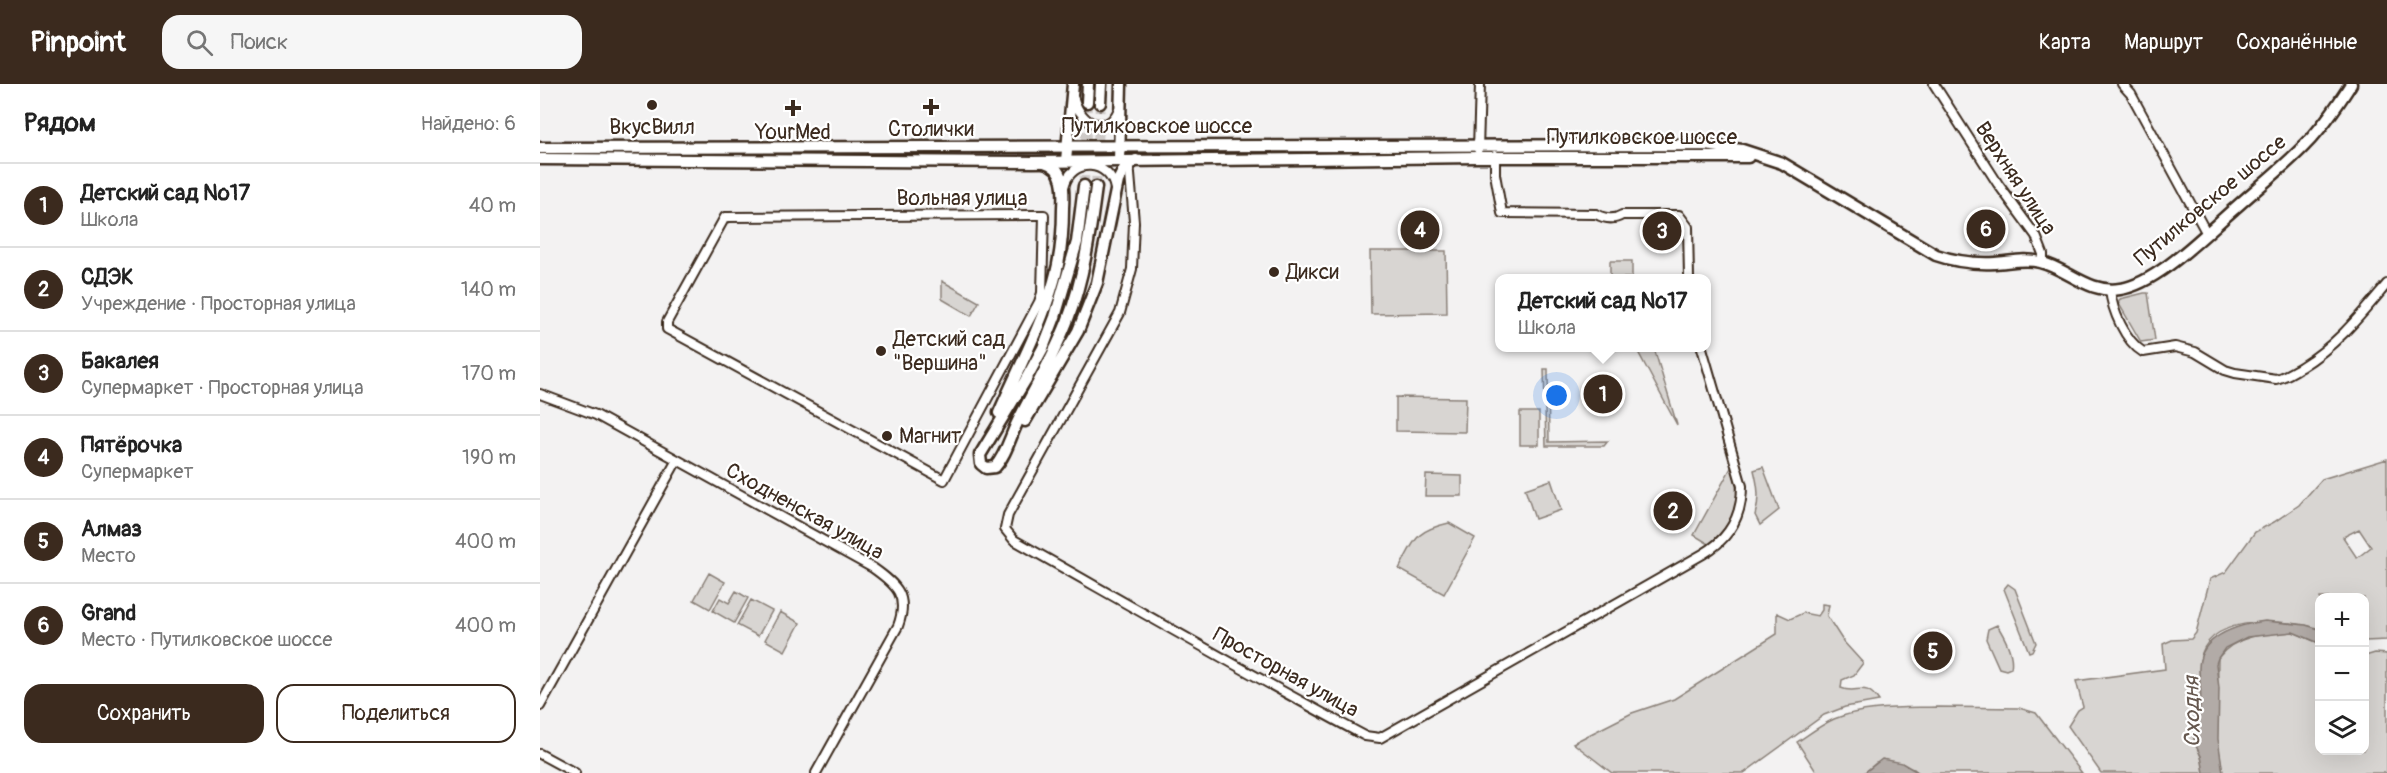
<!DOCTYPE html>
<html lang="ru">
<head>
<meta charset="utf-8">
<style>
	:root { --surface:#fff; --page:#f6f6f6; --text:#222; --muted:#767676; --line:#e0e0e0; --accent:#3b2a1e }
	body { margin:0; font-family:Pangolin,sans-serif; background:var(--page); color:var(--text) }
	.controls { position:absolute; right:18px; bottom:18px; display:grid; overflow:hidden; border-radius:12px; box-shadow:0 6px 24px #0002 }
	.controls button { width:54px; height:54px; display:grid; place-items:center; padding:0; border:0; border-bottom:2px solid var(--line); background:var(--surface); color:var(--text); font:30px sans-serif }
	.you { position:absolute; left:1017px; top:312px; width:21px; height:21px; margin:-15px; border:4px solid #fff; border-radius:50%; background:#1a73e8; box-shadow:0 0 0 9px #1a73e833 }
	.badge { display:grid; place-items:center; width:39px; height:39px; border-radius:50%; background:var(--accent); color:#fff; font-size:20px; font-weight:700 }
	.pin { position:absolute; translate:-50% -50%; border:3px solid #fff; box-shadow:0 2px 6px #0006 }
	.popup { position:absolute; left:955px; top:190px; width:216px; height:78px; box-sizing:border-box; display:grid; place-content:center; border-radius:12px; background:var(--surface); filter:drop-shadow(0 2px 4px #0005); font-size:20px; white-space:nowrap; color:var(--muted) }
	.popup b { font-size:22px; color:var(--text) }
	.popup::after { content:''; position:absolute; left:50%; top:100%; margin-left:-12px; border:12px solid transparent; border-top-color:var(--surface) }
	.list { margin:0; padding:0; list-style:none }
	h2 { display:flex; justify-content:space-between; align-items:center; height:78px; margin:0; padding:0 24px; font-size:26px }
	h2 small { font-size:20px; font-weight:400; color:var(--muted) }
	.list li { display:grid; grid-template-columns:39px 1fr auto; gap:18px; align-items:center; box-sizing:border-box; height:84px; padding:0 24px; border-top:2px solid var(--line) }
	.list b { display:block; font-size:22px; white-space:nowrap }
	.list p { margin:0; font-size:20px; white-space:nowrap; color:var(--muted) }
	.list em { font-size:20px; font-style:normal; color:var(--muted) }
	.actions { display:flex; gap:12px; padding:18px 24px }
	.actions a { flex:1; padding:14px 0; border:2px solid var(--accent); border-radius:18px; text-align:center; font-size:21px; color:var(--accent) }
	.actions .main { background:var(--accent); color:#fff }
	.icon { flex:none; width:33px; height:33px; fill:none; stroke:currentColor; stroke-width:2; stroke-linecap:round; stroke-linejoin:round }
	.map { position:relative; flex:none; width:1847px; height:689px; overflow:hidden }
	header { display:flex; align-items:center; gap:36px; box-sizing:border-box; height:84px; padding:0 30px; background:var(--accent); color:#fff }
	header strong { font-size:28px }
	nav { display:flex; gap:33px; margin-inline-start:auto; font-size:21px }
	.search { width:420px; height:54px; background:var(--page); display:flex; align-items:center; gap:15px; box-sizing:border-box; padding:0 21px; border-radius:18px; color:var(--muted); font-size:22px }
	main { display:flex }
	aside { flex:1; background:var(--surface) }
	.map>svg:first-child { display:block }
	.green { fill:#d8d5d2; stroke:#8a8078; stroke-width:1.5; fill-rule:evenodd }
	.water { fill:#b2aba7; stroke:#827770; stroke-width:1.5 }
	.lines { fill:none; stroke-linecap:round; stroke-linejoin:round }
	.tertiary-tunnel { stroke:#cecac8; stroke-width:10; stroke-dasharray:10 5; stroke-linecap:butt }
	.minor-casing { stroke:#3b2a1e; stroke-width:12 }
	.tertiary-casing { stroke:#3b2a1e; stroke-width:15 }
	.secondary-casing { stroke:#3b2a1e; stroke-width:15 }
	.minor { stroke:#fff; stroke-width:8 }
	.tertiary { stroke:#fff; stroke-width:10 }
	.secondary { stroke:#fff; stroke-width:10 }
	.poi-dot { fill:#3b2a1e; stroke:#fff; stroke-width:2 }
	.labels { text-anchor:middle; stroke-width:4.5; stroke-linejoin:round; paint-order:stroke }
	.street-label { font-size:21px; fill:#3b2a1e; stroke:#fff }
	.poi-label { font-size:21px; fill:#3b2a1e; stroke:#fff }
	.water-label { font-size:22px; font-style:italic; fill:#65574e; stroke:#fff }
</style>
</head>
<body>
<header>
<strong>Pinpoint</strong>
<div class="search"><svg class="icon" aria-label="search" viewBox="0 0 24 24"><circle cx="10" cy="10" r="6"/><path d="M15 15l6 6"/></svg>Поиск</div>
<nav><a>Карта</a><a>Маршрут</a><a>Сохранённые</a></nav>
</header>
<main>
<aside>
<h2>Рядом<small>Найдено: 6</small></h2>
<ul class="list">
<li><span class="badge">1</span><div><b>Детский сад №17</b><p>Школа</p></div><em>40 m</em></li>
<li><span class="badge">2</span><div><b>СДЭК</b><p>Учреждение · Просторная улица</p></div><em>140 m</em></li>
<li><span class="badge">3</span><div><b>Бакалея</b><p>Супермаркет · Просторная улица</p></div><em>170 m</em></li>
<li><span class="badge">4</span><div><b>Пятёрочка</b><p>Супермаркет</p></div><em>190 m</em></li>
<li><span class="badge">5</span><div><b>Алмаз</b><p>Место</p></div><em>400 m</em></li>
<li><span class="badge">6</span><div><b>Grand</b><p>Место · Путилковское шоссе</p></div><em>400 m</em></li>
</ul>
<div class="actions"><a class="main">Сохранить</a><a>Поделиться</a></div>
</aside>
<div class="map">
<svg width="1847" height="689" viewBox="0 0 1847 689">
	<rect width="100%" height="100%" fill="#f3f2f2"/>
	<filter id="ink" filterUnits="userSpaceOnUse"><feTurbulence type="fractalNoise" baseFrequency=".0167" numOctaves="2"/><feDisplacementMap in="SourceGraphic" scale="12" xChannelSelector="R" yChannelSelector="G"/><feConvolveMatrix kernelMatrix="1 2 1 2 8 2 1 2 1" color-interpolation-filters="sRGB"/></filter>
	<g filter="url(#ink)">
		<path class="green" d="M830 167H906L907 229 831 230Z
			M1070 177H1092V194H1070Z
			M402 197 439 218 431 232 402 215Z
			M1604 209H1608L1615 256 1601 258 1578 218 1580 215Z
			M1096 264H1114L1137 341Z
			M1004 285H1008L1009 358 1068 357 1064 362H1006Z
			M856 313 926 314 925 348 856 347Z
			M980 328H999V361H980Z
			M1847 375V556L1825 557 1824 514H1780L1779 545C1750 535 1675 530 1662 569 1656 587 1663 606 1660 624 1659 631 1654 635 1653 641 1649 655 1666 674 1664 689H1561L1528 642 1538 626 1543 623 1536 597 1625 585 1623 560 1632 556 1651 555 1656 549 1670 495 1686 488 1715 448 1734 438 1759 421 1782 395ZM1819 445 1831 463 1817 474 1803 453Z
			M1192 382C1202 418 1198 435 1169 460L1154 451Z
			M1223 383 1239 426 1220 441 1215 431C1220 415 1218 402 1214 386Z
			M886 391 922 392V412H885Z
			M1011 396 1021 426 995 435 985 405Z
			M909 439 935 454 904 510 859 485C875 456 874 447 909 439Z
			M169 489 185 498 170 525 154 516Z
			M1468 500 1475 505 1496 559 1492 567 1489 568 1464 505Z
			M196 507 208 514 194 539 173 527 180 514 189 519Z
			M211 516 232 527 218 552 197 541Z
			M1282 520 1289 521 1287 532 1303 557 1323 579 1314 591 1302 596 1301 604C1317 611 1325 596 1339 617L1305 623 1284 631 1204 689H1072L1033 659 1092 629 1134 615 1237 550V529L1250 535 1263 529 1278 532 1282 526Z
			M240 528 260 539 245 567 225 556Z
			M1457 541C1464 552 1474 571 1471 584L1466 586 1459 584 1446 555 1448 545Z
			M1753 548 1779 559 1780 666H1824L1825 572 1835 569 1847 570V689H1683L1677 655 1678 574C1695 551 1726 549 1753 548Z
			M1397 623 1479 624 1496 629 1542 689H1379L1374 685 1336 679 1324 689H1277L1257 658C1269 650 1281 641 1294 635 1326 622 1363 624 1397 623Z"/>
		<path class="water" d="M1725 537 1766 541 1779 545V559L1753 548 1707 553 1685 564 1678 574 1676 580 1679 604 1678 655 1683 689H1664L1661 672 1655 660 1652 641C1665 624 1660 605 1659 586 1658 551 1698 541 1725 537Z
			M1342 675 1362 679 1379 689H1324Z"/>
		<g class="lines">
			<path class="tertiary-tunnel" d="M544 102 547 18
				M556 103 560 19"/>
			<g class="minor-casing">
				<path id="minor" d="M1394 0 1458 100 1496 152 1503 170V179
					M1582 0 1591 10 1666 148
					M534 15C541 40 567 53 579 25
					M938 65 940 0
					M955 71V90L962 129 1056 130C1065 135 1074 136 1082 131H1139L1148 143 1149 194
					M589 78 594 138 592 185 580 229 468 431 465 445 474 456C591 522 707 589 825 652L840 654 1163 470C1189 455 1202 433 1202 402L1162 264
					M524 103C531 73 570 76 575 105
					M493 131H504L502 209 499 218 404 396 127 245V238L185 133Z
					M1570 206C1572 226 1585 257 1603 268L1635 263 1655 268 1685 286 1695 289 1736 295C1745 293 1752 288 1761 283 1798 260 1819 233 1847 200
					M0 310 56 331 333 484C357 501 369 512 358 542L276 689
					M0 622 137 376
					M0 670 35 689"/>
			</g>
			<g class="tertiary-casing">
				<path id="tertiary" d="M547 18 548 0
					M560 19 561 0
					M526 77 533 0
					M579 77 581 0
					M544 102 537 158 515 233 503 264 485 297 440 371 441 380 446 384 455 383C467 370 471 349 480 333 496 302 514 271 527 238 544 194 550 149 556 103
					M459 329C478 285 501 243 514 197 521 173 523 148 523 124 524 106 525 83 504 78
					M485 337 538 247 557 199 578 97 584 85 596 76"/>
			</g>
			<g class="secondary-casing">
				<path id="secondary" d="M0 64 1165 61 1202 66 1242 79 1396 171C1416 178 1434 180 1455 179 1470 178 1485 174 1500 178 1528 185 1549 210 1580 205 1617 200 1665 150 1694 125 1717 104 1743 84 1765 61 1783 43 1797 22 1811 0
					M0 75 493 78 938 73H1208"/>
			</g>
			<use href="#minor" class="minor"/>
			<use href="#tertiary" class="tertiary"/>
			<use href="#secondary" class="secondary"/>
		</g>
	</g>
	<g class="poi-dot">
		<circle cx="112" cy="21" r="6"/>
		<path d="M388 14h6v6h6v6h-6v6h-6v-6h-6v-6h6z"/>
		<path d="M250 15h6v6h6v6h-6v6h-6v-6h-6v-6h6z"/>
		<circle cx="734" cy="188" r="6"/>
		<circle cx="341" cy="267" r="6"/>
		<circle cx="347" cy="352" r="6"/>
	</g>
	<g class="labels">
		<g class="street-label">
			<text x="617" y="49">Путилковское шоссе</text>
			<text x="1102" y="60">Путилковское шоссе</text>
			<text transform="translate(1476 94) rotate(57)" y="7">Верхняя улица</text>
			<text x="422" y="121">Вольная улица</text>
			<text transform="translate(1670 116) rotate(-40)" y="7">Путилковское шоссе</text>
			<text transform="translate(265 427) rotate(29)" y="7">Сходненская улица</text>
			<text transform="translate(746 588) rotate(29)" y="7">Просторная улица</text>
		</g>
		<g class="poi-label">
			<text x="112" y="50">ВкусВилл</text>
			<text x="391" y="52">Столички</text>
			<text x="253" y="55">YourMed</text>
			<text x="746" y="195" text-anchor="start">Дикси</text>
			<text x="353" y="262" text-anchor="start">Детский сад<tspan x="353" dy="24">"Вершина"</tspan></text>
			<text x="359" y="359" text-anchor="start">Магнит</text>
		</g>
		<g class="water-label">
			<text transform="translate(1651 628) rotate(-91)" y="8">Сходня</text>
		</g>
	</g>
</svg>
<div class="controls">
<button>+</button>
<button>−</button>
<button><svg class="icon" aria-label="layers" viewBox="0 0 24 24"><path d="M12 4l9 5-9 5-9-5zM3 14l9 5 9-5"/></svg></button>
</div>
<div class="you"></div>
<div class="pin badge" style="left:1063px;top:310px">1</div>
<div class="popup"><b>Детский сад №17</b>Школа</div>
<div class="pin badge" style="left:1133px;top:427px">2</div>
<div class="pin badge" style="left:1122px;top:147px">3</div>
<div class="pin badge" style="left:880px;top:146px">4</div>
<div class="pin badge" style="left:1393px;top:567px">5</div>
<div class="pin badge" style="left:1446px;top:145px">6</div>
</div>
</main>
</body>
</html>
